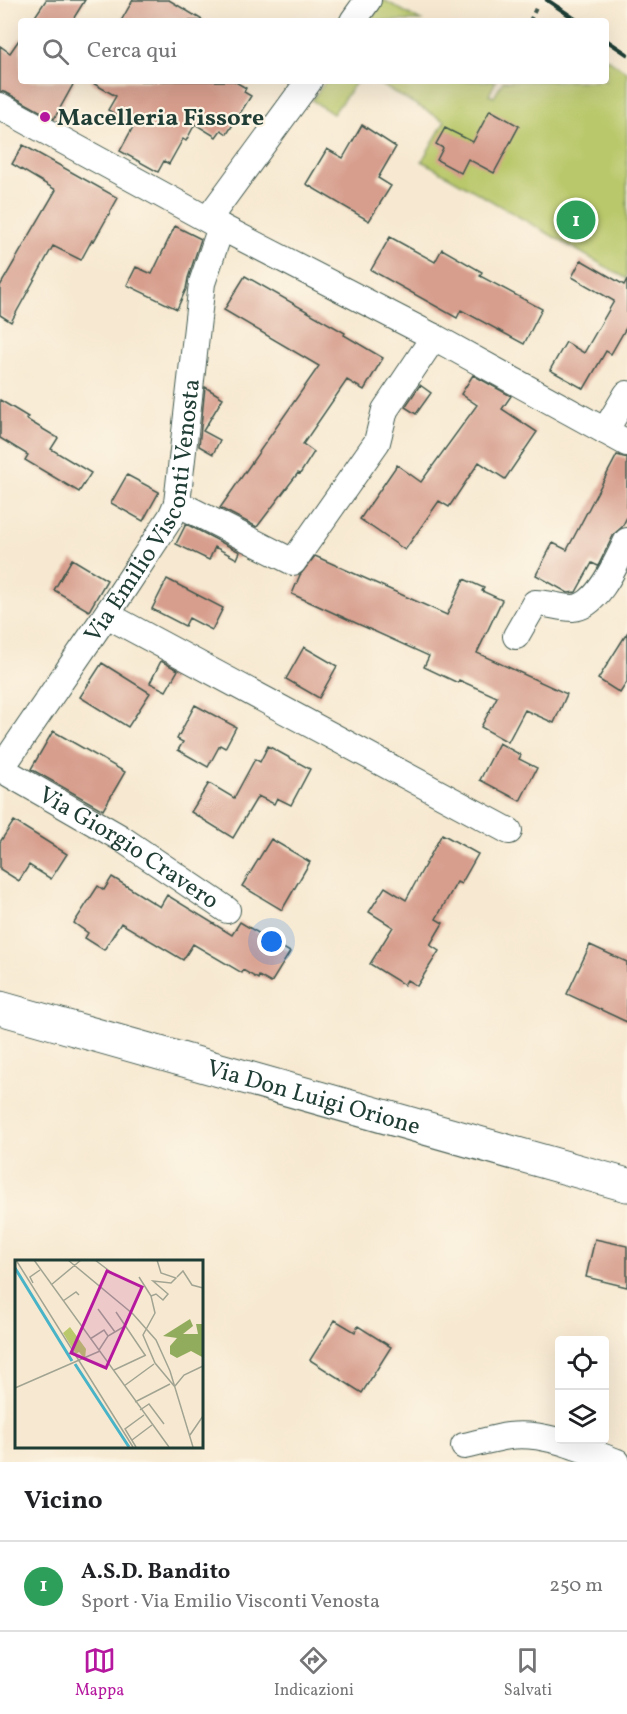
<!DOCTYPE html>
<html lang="it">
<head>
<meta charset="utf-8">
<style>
	:root { --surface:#fff; --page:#f2f2f2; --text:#202124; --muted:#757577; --line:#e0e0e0; --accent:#b5179e }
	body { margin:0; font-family:Vollkorn,serif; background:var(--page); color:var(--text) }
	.controls { position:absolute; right:18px; bottom:18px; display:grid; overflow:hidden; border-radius:6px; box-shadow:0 6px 24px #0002 }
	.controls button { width:54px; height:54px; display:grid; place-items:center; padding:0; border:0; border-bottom:2px solid var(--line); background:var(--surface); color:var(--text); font:30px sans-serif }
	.you { position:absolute; left:272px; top:942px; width:21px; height:21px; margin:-15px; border:4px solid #fff; border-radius:50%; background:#1a73e8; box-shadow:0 0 0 9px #1a73e833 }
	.badge { display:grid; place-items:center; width:39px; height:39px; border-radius:50%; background:var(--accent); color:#fff; font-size:20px; font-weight:700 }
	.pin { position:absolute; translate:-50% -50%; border:3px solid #fff; box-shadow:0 2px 6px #0006 }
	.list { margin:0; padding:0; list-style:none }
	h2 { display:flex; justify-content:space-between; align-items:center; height:78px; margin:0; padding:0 24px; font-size:26px }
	h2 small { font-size:20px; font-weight:400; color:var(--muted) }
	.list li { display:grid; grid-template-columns:39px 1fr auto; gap:18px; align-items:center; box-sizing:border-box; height:90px; padding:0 24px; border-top:2px solid var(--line) }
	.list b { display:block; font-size:22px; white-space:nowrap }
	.list p { margin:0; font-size:20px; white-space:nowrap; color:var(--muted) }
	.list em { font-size:20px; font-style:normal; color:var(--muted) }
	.icon { flex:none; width:33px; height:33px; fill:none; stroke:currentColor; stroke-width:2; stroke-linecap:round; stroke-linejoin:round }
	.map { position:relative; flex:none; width:627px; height:1462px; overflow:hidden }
	.search { position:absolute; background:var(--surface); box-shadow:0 6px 24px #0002; left:18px; right:18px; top:18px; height:66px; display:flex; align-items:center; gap:15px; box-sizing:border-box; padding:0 21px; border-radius:6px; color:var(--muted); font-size:22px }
	.sheet { height:168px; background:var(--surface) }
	nav { display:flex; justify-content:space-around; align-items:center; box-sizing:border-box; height:84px; border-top:2px solid var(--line); background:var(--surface); font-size:16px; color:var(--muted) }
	nav a { display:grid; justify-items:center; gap:3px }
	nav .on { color:var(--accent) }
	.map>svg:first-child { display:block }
	.green { fill:#b9c86a; stroke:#6c824f; stroke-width:1.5 }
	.building { fill:#d79e8d }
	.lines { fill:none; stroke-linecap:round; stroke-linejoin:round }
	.minor-casing { stroke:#3f574c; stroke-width:28 }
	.major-casing { stroke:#3f574c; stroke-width:35 }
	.path { stroke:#3f574c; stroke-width:4; stroke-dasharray:4.5 4.5; stroke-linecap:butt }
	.minor { stroke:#fff; stroke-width:26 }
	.major { stroke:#fff; stroke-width:33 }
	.rail { stroke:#1f3d34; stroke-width:4.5 }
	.poi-dot { fill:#b5179e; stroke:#fcf5e5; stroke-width:2 }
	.labels { text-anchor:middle; stroke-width:4.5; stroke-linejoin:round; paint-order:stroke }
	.poi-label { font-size:24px; font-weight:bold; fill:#1f3d34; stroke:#fcf5e5; text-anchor:start }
	.street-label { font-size:24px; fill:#1f3d34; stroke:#fcf5e5 }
	.inset-river { fill:none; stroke:#49b3c7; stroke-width:3 }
	.inset-road { fill:none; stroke:#a1a492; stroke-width:1.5 }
	.view { fill:#b5179e; fill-opacity:0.15; stroke:#b5179e; stroke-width:3 }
	.inset-edge { fill:none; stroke:#1f3d34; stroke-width:3 }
</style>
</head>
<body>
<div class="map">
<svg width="627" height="1462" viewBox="0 0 627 1462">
	<rect width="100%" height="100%" fill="#fcf5e5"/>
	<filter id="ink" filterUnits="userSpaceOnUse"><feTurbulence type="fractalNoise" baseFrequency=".0167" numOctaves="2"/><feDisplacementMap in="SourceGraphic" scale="12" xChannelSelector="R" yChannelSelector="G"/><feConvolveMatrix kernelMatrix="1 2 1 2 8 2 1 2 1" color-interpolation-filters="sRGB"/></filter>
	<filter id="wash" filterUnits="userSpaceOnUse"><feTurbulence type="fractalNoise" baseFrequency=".008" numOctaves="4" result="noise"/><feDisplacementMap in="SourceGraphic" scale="24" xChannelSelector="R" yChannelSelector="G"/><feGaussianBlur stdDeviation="1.35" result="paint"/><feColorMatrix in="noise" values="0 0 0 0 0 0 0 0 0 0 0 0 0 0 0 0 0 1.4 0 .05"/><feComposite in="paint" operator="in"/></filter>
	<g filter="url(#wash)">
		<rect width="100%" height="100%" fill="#f7e9d1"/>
		<path class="green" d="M384 0 421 21H369Z
			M606 58 627 72V279L422 161 445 121 374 81H496L489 95 494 97 503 81H606Z
			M326 81H357L333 114 312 100Z"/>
		<g id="blocks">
			<path class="building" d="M46 0H85L72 21H32Z
				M133 0H169L204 21H121Z
				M21 37V81H75L54 119 7 93 0 91V46L10 53Z
				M89 81H234L246 88 244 92 251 96 227 134 221 130 216 137 195 124 186 141 183 139 169 164 164 161 158 172 120 151 134 125 108 110 116 96Z
				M490 110 519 126 494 173 468 159 461 173 437 160 443 148 436 144 445 128 473 142Z
				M362 125 396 147 378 178 391 186 369 221 306 184 327 149 343 158Z
				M23 145 118 198 94 241 92 240 81 260 53 246 11 322 0 315V286L56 190 12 164Z
				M175 226 201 239 188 278 186 289 177 309 127 285 136 267 152 274Z
				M390 237 435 262 442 249 482 272 480 276 542 309 524 344 461 310 457 318 371 270Z
				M581 260 624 285 627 279V326L611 354 606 351 584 389 550 370 566 342 584 353 614 301 572 277Z
				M245 276 345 333 344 335 383 358 364 390 347 380 303 444 314 452 300 474 298 473 257 527 220 508 319 366 224 310Z
				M473 375 511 396 502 409 537 432 505 479 479 462 449 507 439 501 405 550 360 519 397 465 421 482 477 405 461 394Z
				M420 385 431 393 416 414 405 407Z
				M205 387 223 398 203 431 220 440 213 454 199 446Z
				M0 400 28 417 26 419 58 438 51 449 91 473 79 492 25 460 28 455 0 438Z
				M617 455 627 458V517L622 527 614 534 598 566 592 563 576 592 568 593 536 575 553 543 567 550Z
				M127 475 159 492 143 521 111 503Z
				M186 524 240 552 237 559 215 547 209 560 176 544Z
				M315 556 447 615 464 579 484 588 482 591 502 600 477 653 567 694 554 723 525 710 508 742 481 727 497 697 459 680 458 683 424 667 429 656 292 594 300 575Z
				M72 559 107 580 89 611 54 590Z
				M167 579 223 608 212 630 189 618 185 626 152 609Z
				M627 633V682L620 693 598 679Z
				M304 647 337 666 319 698 286 679Z
				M161 661 178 670 166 691 150 683Z
				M102 663 150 693 128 727 80 697Z
				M195 705 236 727 225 748 220 745 208 767 178 750 183 742 177 739Z
				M53 731 125 772 103 810 31 769Z
				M499 743 521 755 519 759 537 768 520 801 480 780Z
				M268 746 310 769 291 805 277 798 274 804 258 796 233 838 191 812 209 783 234 798 255 759 260 762Z
				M14 821 67 854 51 879 29 865 19 881 0 869V842Z
				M442 834 478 854 461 884 457 882 436 919 443 923 430 945 439 951 417 986 407 980 404 985 370 964 393 927 369 912 385 887 406 900Z
				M271 839 310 862 282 910 242 886Z
				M112 877 160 907 167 895 232 935 240 922 290 952 271 983 259 976 258 979 243 970 242 973 193 944 183 960 121 923 104 950 85 938 88 933 74 923 98 886 104 890Z
				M590 945 627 962V1022L567 994Z
				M595 1239 627 1246V1287L586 1277Z
				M335 1320 355 1332 358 1326 391 1347 362 1393 310 1360Z"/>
		</g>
	</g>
	<g filter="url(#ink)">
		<use href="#blocks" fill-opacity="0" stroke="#3f574c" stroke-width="1.5"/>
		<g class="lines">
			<g class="minor-casing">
				<g id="minor">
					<path d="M353 21 368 0"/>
					<path d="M0 106 221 227 434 337 627 443"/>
					<path d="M208 219 309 81"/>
					<path d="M605 431 627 394"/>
					<path d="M177 503 293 562 377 442 385 410 434 337"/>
					<path d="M107 615 509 831"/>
					<path d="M516 636 535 603C548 603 560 608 573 608 598 607 617 561 627 541"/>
					<path id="s1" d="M1 769 119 837 227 910"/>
					<path id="s2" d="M0 770 115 602 171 517 177 503 202 283 221 227"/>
					<path d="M464 1446C479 1443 494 1438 509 1436 545 1431 584 1450 617 1462"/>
				</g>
			</g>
			<g class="major-casing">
				<g id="major">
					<path id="s3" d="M0 1008 627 1185"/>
				</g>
			</g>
			<path class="path" d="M530 21 536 8"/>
			<use href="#minor" class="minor"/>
			<use href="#major" class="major"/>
			<path class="rail" d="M547 0 578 21
				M606 40 627 54"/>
		</g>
	</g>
	<circle class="poi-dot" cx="45" cy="117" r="6"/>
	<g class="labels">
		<g class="poi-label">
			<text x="57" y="125">Macelleria Fissore</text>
		</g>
		<g class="street-label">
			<text dy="8" stroke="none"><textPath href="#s2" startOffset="302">Via Emilio Visconti Venosta</textPath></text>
			<text dy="8" stroke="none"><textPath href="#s1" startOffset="150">Via Giorgio Cravero</textPath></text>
			<text dy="8" stroke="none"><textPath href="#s3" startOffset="326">Via Don Luigi Orione</textPath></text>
		</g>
	</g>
	<g transform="translate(15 1260)">
		<rect width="188" height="188" fill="#f7e9d1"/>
		<path d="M55 67 71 89 70 99 64 92 61 94 48 73Z" fill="#b9c86a"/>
		<path d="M175 59 178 66 168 74H183L181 64H187V97L176 91 162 98 155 94V86L162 78 148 76Z" fill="#92ac5e"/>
		<path class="inset-river" d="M0 8 57 101M60 104 114 187"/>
		<path class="inset-road" d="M1 0 118 187M19 0 154 187M53 0 118 54 141 80 155 111 178 187M80 0 101 16M142 0 146 13 161 18 156 23 138 21 153 34 148 40 141 34 136 36 140 53 128 75 140 103 160 127M124 17 136 36M162 17 168 11 177 25 188 28M18 23 15 17 25 10M36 25 66 0M48 41 61 32 64 35M83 49 100 72M101 52 130 95M75 79 89 70 93 76M84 90 93 76 110 66M99 110 131 95M109 126 139 104M160 126 169 115 188 106M0 128 85 91M120 142 155 124M125 150 134 144 149 164M175 175 188 156M117 180 137 165M121 187 110 169 129 155"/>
		<path class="view" d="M92 11 127 27 91 108 56 93Z"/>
		<rect width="188" height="188" class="inset-edge"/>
	</g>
</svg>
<div class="controls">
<button><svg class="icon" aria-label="locate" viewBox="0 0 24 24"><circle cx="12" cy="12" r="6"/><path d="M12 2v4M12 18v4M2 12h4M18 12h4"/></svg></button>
<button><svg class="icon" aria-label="layers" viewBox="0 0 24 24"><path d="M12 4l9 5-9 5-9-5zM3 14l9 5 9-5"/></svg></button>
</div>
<div class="you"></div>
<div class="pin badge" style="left:576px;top:220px;background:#2e9e5b">1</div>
<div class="search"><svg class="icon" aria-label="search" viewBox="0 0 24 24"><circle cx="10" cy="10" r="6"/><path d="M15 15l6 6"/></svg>Cerca qui</div>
</div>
<section class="sheet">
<h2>Vicino<small></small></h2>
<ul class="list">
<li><span class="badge" style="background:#2e9e5b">1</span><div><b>A.S.D. Bandito</b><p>Sport · Via Emilio Visconti Venosta</p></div><em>250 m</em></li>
</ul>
</section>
<nav>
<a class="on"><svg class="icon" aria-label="map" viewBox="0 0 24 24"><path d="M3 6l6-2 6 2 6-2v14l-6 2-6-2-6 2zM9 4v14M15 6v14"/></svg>Mappa</a>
<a><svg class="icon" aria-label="directions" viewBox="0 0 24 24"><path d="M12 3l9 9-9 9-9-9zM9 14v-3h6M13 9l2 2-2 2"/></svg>Indicazioni</a>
<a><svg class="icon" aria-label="saved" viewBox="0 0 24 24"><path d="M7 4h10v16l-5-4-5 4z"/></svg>Salvati</a>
</nav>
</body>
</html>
